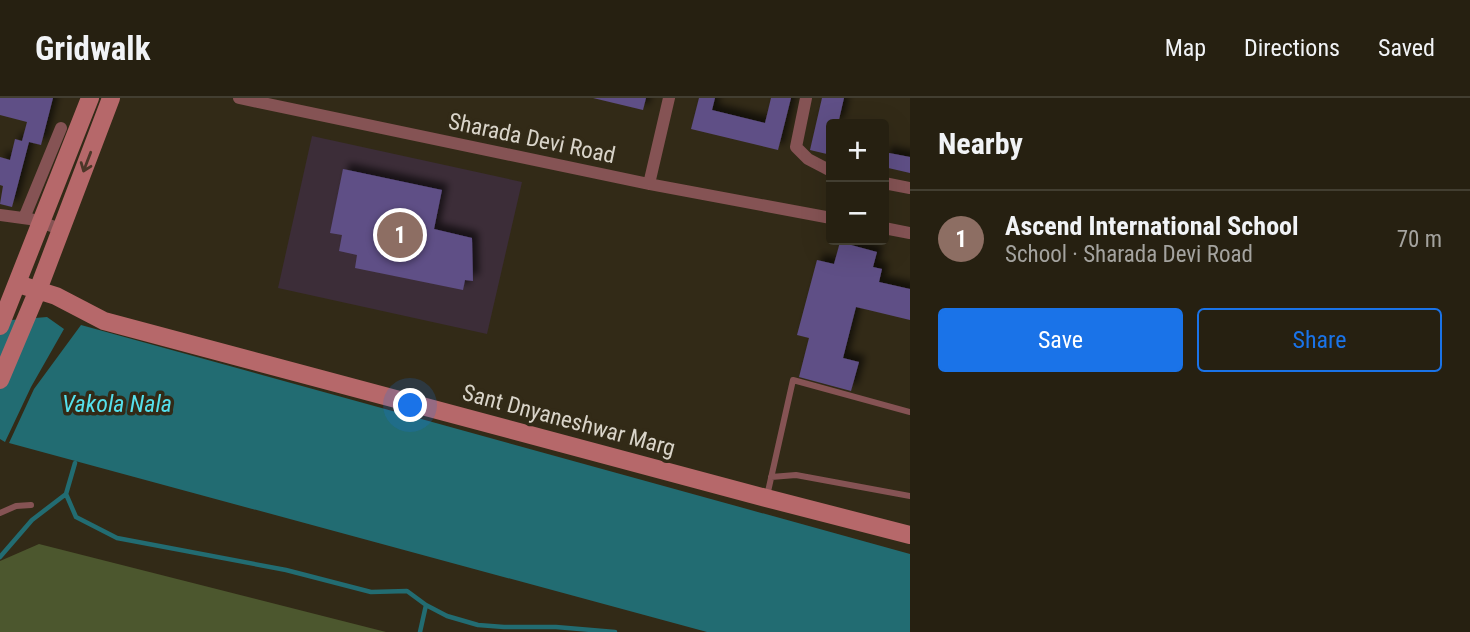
<!DOCTYPE html>
<html lang="en">
<head>
<meta charset="utf-8">
<style>
	:root { --surface:#262011; --page:#2e281a; --text:#f1f3f6; --muted:#a4a39f; --line:#423e31; --accent:#1a73e8 }
	body { margin:0; font-family:"Roboto Condensed",sans-serif; background:var(--page); color:var(--text) }
	.controls { position:absolute; right:21px; top:21px; display:grid; overflow:hidden; border-radius:7px; box-shadow:0 7px 28px #0002 }
	.controls button { width:63px; height:63px; display:grid; place-items:center; padding:0; border:0; border-bottom:2px solid var(--line); background:var(--surface); color:var(--text); font:35px sans-serif }
	.you { position:absolute; left:411px; top:308px; width:24px; height:24px; margin:-18px; border:5px solid #fff; border-radius:50%; background:#1a73e8; box-shadow:0 0 0 10px #1a73e833 }
	.badge { display:grid; place-items:center; width:46px; height:46px; border-radius:50%; background:var(--accent); color:#fff; font-size:23px; font-weight:700 }
	.pin { position:absolute; translate:-50% -50%; border:4px solid #fff; box-shadow:0 2px 7px #0006 }
	.list { margin:0; padding:0; list-style:none }
	h2 { display:flex; justify-content:space-between; align-items:center; height:91px; margin:0; padding:0 28px; font-size:30px }
	h2 small { font-size:23px; font-weight:400; color:var(--muted) }
	.list li { display:grid; grid-template-columns:46px 1fr auto; gap:21px; align-items:center; box-sizing:border-box; height:98px; padding:0 28px; border-top:2px solid var(--line) }
	.list b { display:block; font-size:26px; white-space:nowrap }
	.list p { margin:0; font-size:23px; white-space:nowrap; color:var(--muted) }
	.list em { font-size:23px; font-style:normal; color:var(--muted) }
	.actions { display:flex; gap:14px; padding:21px 28px }
	.actions a { flex:1; padding:16px 0; border:2px solid var(--accent); border-radius:7px; text-align:center; font-size:24px; color:var(--accent) }
	.actions .main { background:var(--accent); color:#fff }
	.map { position:relative; flex:none; width:910px; height:534px; overflow:hidden }
	header { display:flex; align-items:center; gap:42px; box-sizing:border-box; height:98px; padding:0 35px; background:var(--surface); border-bottom:2px solid var(--line) }
	header strong { font-size:33px }
	nav { display:flex; gap:38px; margin-inline-start:auto; font-size:24px }
	main { display:flex }
	aside { flex:1; background:var(--surface) }
	.map>svg:first-child { display:block }
	.education { fill:#3c2d38 }
	.green { fill:#4c572e }
	.water { fill:#226c72 }
	.lines { fill:none; stroke-linecap:round; stroke-linejoin:round }
	.stream { stroke:#226c72; stroke-width:4.5 }
	.building { fill:#5f4f86; filter:url(#shadow) }
	.lane { stroke:#855354; stroke-width:6 }
	.street { stroke:#855354; stroke-width:12 }
	.secondary { stroke:#b6686a; stroke-width:18 }
	.oneway { stroke:#4c3628 }
	.labels { text-anchor:middle; stroke-width:7; stroke-linejoin:round; paint-order:stroke }
	.street-label { font-size:23px; fill:#d9d4c9; stroke:#322a17 }
	.water-label { font-size:24px; font-style:italic; fill:#55e0ec; stroke:#322a17 }
</style>
</head>
<body>
<header>
<strong>Gridwalk</strong>
<nav><a>Map</a><a>Directions</a><a>Saved</a></nav>
</header>
<main>
<div class="map">
<svg width="910" height="534" viewBox="0 0 910 534">
	<defs>
		<filter id="shadow"><feDropShadow dx="6" dy="-6" stdDeviation="3.5" flood-color="#0009"/></filter>
	</defs>
	<rect width="100%" height="100%" fill="#322a17"/>
	<path class="education" d="M312 38 522 84 487 236 278 190Z"/>
	<path class="green" d="M39 446 386 534H0V463Z"/>
	<path class="water" d="M47 219 64 231 31 289 5 344 0 341V223Z
		M81 227 910 456V534H707L9 345 34 291Z"/>
	<g class="lines">
		<path class="stream" d="M75 365 66 396 76 419 117 440 286 472 371 494 407 493 426 507 420 534
			M0 459 32 422 66 396
			M426 507 447 518 478 527 504 529H556L615 534"/>
	</g>
	<path class="building" d="M0 0H53L41 47 29 44 12 109 0 106 3 88 0 87V59L10 62 15 41 22 43 27 24 0 17Z
		M593 0H646L643 12Z
		M699 0H715L712 12 765 25 771 0H791L778 52 691 31Z
		M822 0H844L838 26H831V57L810 52Z
		M884 54 910 59V75L884 69Z
		M343 71 442 92 434 131 472 140 473 183 465 182 463 192 355 170 357 157 339 153 342 137 330 135Z
		M840 144 877 154 873 169 882 171 879 184 910 191V222L856 209 843 260 859 264 851 293 799 279 809 240 797 237 817 162 834 166Z"/>
	<g class="lines">
		<path class="lane" d="M771 379 796 377 910 398
			M767 398 793 282 910 314
			M0 415 16 408 31 407"/>
		<path class="street" d="M239 0 649 86 831 120
			M806 0 796 49 808 61 831 73
			M884 85 910 90
			M649 86 669 0
			M0 117 30 121 61 131
			M24 120 61 30
			M884 130 910 135"/>
		<path class="secondary" d="M18 186 56 198 104 223 766 400 910 437
			M0 228 90 0
			M0 282 38 192 111 0"/>
	</g>
	<defs><path id="oneway-shaft" d="M-6 0H5M1.5-3L5.5 0L1.5 3" fill="none" stroke-width="1.6" stroke-linecap="round" stroke-linejoin="round" transform="scale(1.75)"/></defs>
	<use class="oneway" href="#oneway-shaft" transform="translate(87 64) rotate(111)"/>
	<g class="labels">
		<g class="street-label">
			<text transform="translate(532 40) rotate(12)" y="8">Sharada Devi Road</text>
			<text transform="translate(569 322) rotate(15)" y="8">Sant Dnyaneshwar Marg</text>
		</g>
		<g class="water-label">
			<text x="117" y="314">Vakola Nala</text>
		</g>
	</g>
</svg>
<div class="controls">
<button>+</button>
<button>−</button>
</div>
<div class="you"></div>
<div class="pin badge" style="left:400px;top:137px;background:#8d6e63">1</div>
</div>
<aside>
<h2>Nearby<small></small></h2>
<ul class="list">
<li><span class="badge" style="background:#8d6e63">1</span><div><b>Ascend International School</b><p>School · Sharada Devi Road</p></div><em>70 m</em></li>
</ul>
<div class="actions"><a class="main">Save</a><a>Share</a></div>
</aside>
</main>
</body>
</html>
